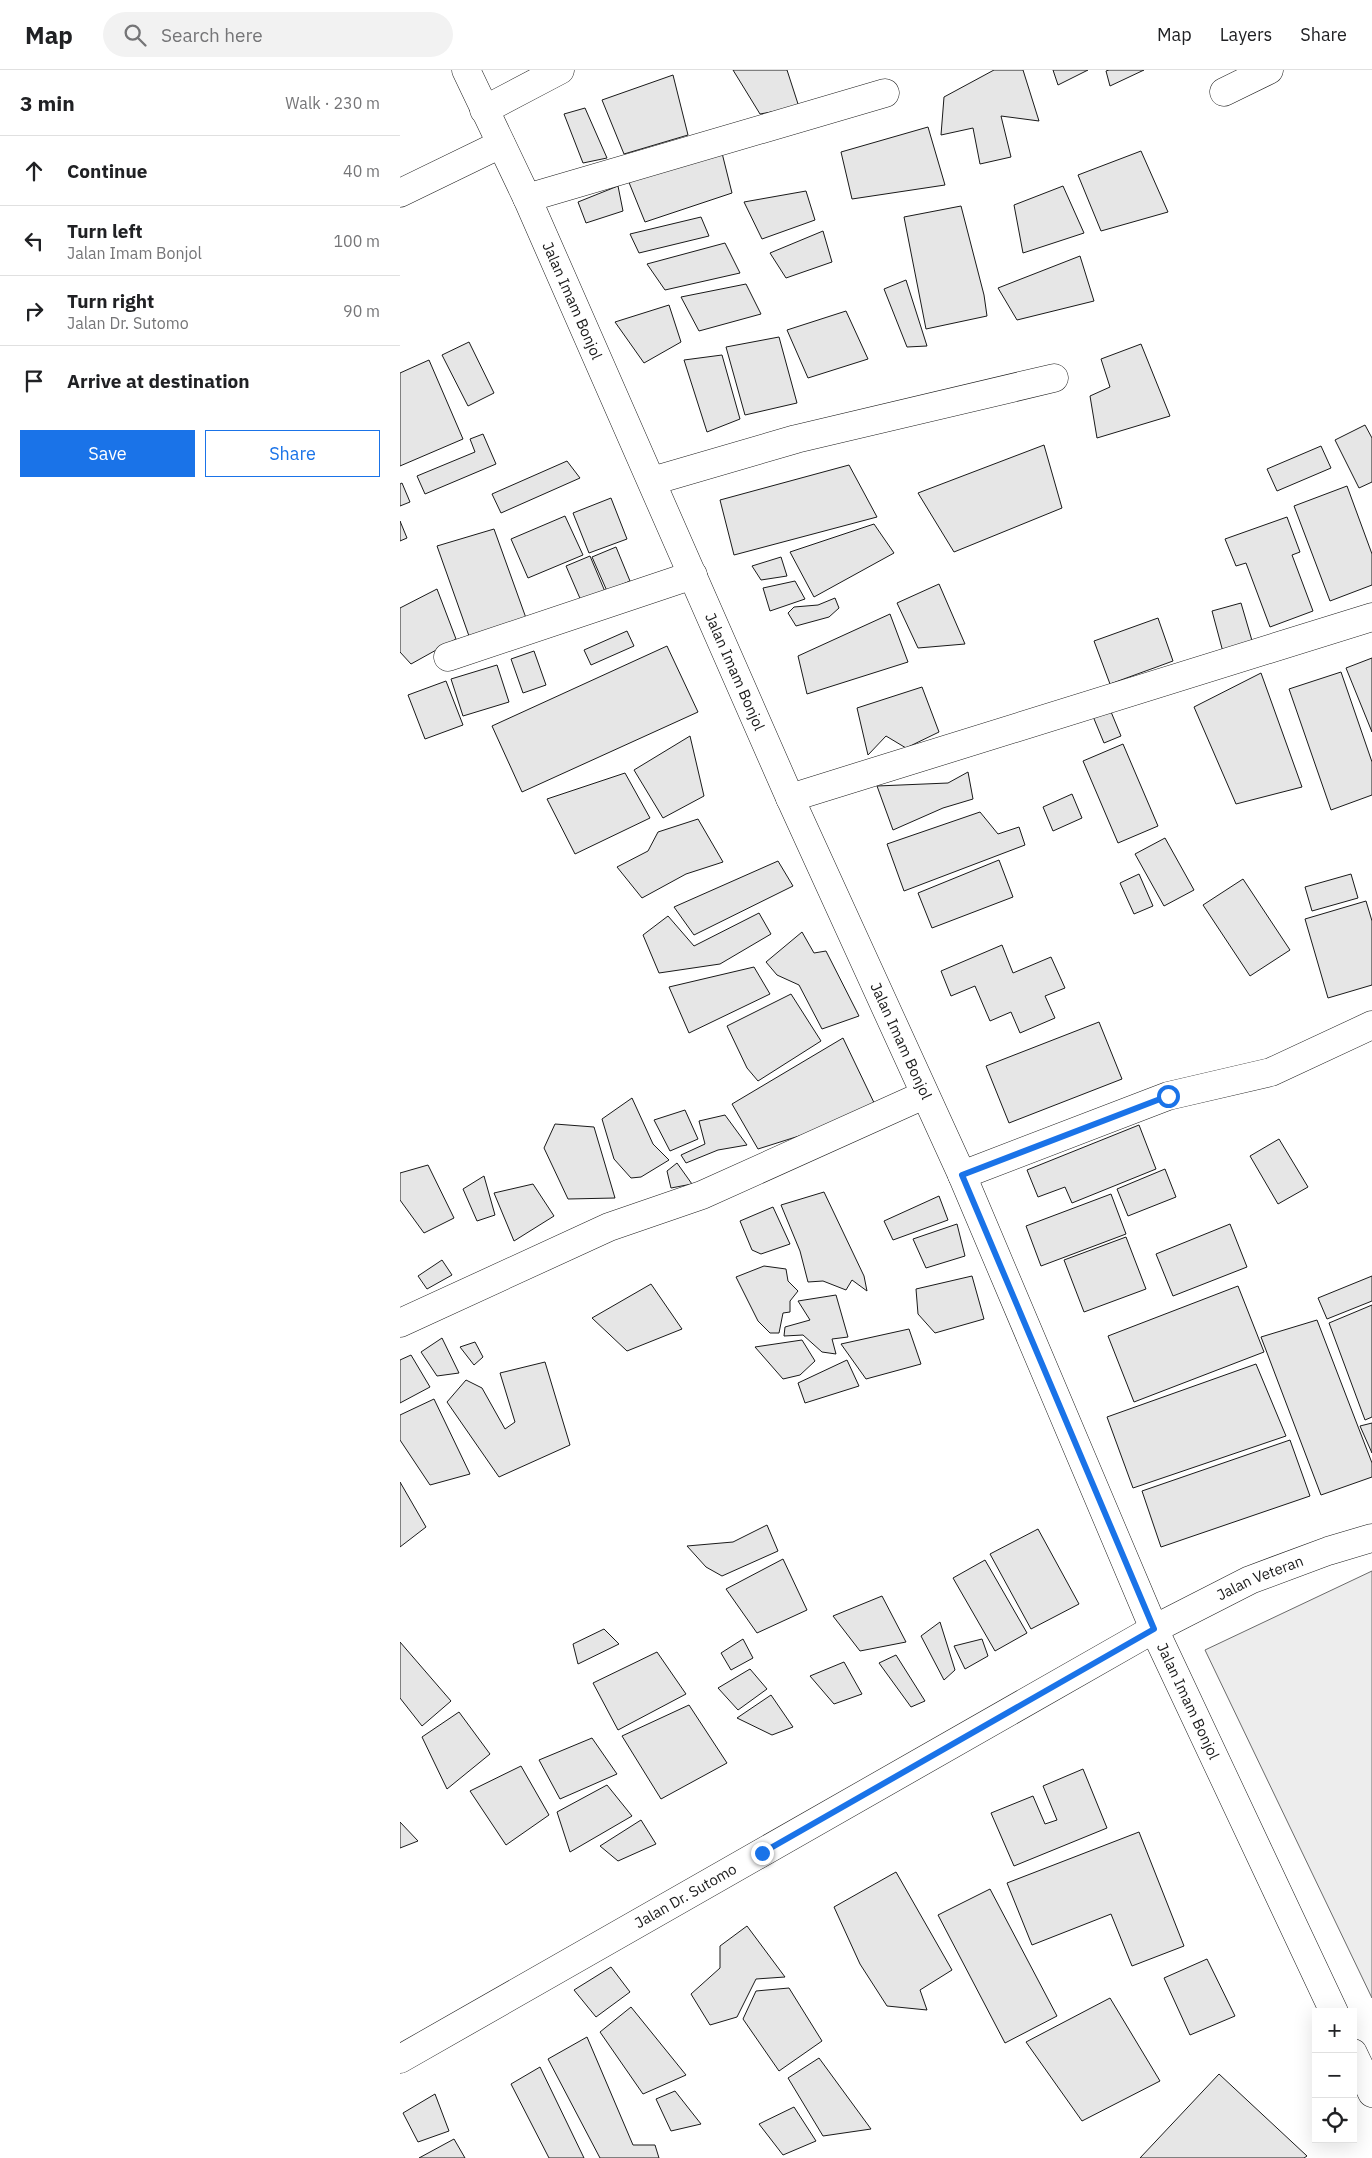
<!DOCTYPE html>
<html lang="en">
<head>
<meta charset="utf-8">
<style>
	:root { --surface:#fff; --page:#f2f2f2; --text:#202124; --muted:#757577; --line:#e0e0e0; --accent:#1a73e8 }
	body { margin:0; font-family:"IBM Plex Sans",sans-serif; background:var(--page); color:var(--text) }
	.controls { position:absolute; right:15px; bottom:15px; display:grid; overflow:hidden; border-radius:0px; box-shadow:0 5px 20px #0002 }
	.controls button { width:45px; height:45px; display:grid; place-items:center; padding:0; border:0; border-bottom:1px solid var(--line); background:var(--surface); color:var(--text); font:25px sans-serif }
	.stop { position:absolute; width:15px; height:15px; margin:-11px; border:4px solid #1a73e8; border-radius:50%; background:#fff }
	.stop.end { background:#1a73e8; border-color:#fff; box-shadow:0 1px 5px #0008 }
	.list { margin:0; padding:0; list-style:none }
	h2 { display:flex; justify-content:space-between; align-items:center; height:65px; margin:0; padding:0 20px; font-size:21px }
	h2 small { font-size:16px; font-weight:400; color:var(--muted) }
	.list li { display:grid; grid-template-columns:32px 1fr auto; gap:15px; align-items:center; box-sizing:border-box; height:70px; padding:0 20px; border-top:1px solid var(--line) }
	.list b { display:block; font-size:19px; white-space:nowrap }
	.list p { margin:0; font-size:16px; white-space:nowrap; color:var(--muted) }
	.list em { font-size:16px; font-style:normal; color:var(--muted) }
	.actions { display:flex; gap:10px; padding:15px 20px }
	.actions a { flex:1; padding:11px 0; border:1px solid var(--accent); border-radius:0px; text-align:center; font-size:18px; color:var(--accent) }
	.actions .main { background:var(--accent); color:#fff }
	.icon { flex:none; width:28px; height:28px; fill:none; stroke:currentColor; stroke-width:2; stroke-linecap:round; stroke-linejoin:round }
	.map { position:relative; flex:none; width:972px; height:2088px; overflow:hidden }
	header { display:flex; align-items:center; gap:30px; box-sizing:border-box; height:70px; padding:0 25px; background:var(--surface); border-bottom:1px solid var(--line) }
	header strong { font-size:24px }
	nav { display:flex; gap:28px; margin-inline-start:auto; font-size:18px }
	.search { width:350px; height:45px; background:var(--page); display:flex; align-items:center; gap:12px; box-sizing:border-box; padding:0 18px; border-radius:28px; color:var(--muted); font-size:19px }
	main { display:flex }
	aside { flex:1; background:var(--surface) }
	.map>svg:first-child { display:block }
	.built { fill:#ededed; stroke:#6a6a6a }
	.building { fill:#e6e6e6; stroke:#1a1a1a }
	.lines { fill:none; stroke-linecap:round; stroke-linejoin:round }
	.minor-casing { stroke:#1a1a1a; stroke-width:29 }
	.major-casing { stroke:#1a1a1a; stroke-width:29 }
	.minor { stroke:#fff; stroke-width:28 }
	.major { stroke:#fff; stroke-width:28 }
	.route { stroke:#1a73e8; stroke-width:6 }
	.labels { text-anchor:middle; stroke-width:4; stroke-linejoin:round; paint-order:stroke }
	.street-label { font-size:15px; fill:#1a1a1a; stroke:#fff }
</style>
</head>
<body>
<header>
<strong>Map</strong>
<div class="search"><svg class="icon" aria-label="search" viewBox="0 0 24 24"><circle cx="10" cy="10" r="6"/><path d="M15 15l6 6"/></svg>Search here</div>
<nav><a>Map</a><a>Layers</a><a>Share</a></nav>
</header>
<main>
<aside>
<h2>3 min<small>Walk · 230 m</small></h2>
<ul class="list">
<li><svg class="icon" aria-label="ahead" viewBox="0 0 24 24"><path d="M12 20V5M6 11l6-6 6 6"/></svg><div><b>Continue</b></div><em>40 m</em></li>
<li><svg class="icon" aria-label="left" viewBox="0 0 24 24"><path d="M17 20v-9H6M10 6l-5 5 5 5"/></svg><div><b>Turn left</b><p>Jalan Imam Bonjol</p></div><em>100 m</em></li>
<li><svg class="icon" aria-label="right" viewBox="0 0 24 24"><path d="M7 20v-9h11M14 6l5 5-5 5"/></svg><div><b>Turn right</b><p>Jalan Dr. Sutomo</p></div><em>90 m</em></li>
<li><svg class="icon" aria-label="arrive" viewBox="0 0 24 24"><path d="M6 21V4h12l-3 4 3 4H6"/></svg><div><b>Arrive at destination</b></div></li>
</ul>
<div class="actions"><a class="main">Save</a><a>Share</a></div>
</aside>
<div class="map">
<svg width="972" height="2088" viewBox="0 0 972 2088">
	<rect width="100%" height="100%" fill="#fff"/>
	<path class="built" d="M972 1501V1928L805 1580Z"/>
	<path class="building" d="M333 0H387L399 37 360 44Z
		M594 0H623L639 51 601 46 611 87 580 94 573 58 541 65 544 27Z
		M653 0H688L658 15Z
		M709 0H744L710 16 706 1Z
		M273 5 288 65 224 84 202 30Z
		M185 38 207 88 183 93 164 44Z
		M528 57 545 115 452 129 441 82Z
		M741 81 768 142 701 161 678 105Z
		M322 83 332 123 245 152 228 110Z
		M218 116 223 141 186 153 178 132Z
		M663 116 684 163 623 183 614 135Z
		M406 121 415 150 362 169 344 132Z
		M561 136 584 225 587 246 526 259 504 147Z
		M301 147 309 166 239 183 230 164Z
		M423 161 432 192 386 208 370 183Z
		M325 173 340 203 265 220 247 194Z
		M680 186 694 231 617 250 598 218Z
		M506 210 527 276 507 277 484 219Z
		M346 214 361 244 299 261 281 227Z
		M269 235 281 272 244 293 215 252Z
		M446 241 468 289 408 308 387 260Z
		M379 267 397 333 345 345 326 277Z
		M69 272 94 323 68 336 42 285Z
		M741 274 770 346 697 368 690 326 710 317 701 289Z
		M322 285 340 349 307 362 284 290Z
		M29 290 63 369 0 396V303Z
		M965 355 972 368V412L959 418 935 370Z
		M83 364 96 394 25 424 17 406 75 382 70 369Z
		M644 375 662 438 554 482 518 423Z
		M921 376 931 398 877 421 867 399Z
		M167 391 180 408 101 443 92 424Z
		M449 395 477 447 334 485 320 430Z
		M2 413 10 432 0 436V414Z
		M947 416 972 484V515L930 531 894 436Z
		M211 428 227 469 189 483 173 443Z
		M165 446 183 485 128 508 111 469Z
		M887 447 900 482 892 485 913 541 870 557 846 493 836 496 825 469Z
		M0 451 7 468 0 471Z
		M474 454 494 483 414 527 390 482Z
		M94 459 126 548 69 566 37 476Z
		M216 477 230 511 207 521 192 487Z
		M190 486 206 524 182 533 166 496Z
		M381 487 387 506 361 510 352 496Z
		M395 511 405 529 370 541 363 518Z
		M539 514 565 574 518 578 497 533Z
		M37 519 56 569 11 594 0 582V538Z
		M435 528 439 538 429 547 396 556 388 543 394 537 418 535Z
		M841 533 853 574 823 582 812 541Z
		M490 544 508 592 407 624 398 586Z
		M758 548 773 591 710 614 694 571Z
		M227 561 234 576 191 595 184 580Z
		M267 576 298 642 122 722 92 656Z
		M134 581 146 615 123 623 111 589Z
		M972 588V662L946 598Z
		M97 595 109 632 63 646 51 609Z
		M941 602 972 692V725L931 740 889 619Z
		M861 603 902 717 836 734 794 637Z
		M46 611 63 655 25 669 8 625Z
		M522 617 539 662 506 678 486 666 468 685 457 638Z
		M709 637 721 666 704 673 692 644Z
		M290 666 304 726 263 748 234 700Z
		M723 674 758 756 718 773 683 691Z
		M568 702 573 729 543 738 493 760 477 716 548 713Z
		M225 703 250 748 175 784 147 729Z
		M672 724 682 748 653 761 643 737Z
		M580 742 598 764 619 757 625 775 504 821 487 774Z
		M298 749 323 792 286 804 242 828 217 797 248 781 258 762Z
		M765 768 794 820 764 836 735 784Z
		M599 790 613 827 532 858 518 823Z
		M378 791 393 816 294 865 274 837Z
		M739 804 753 836 734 844 720 813Z
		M951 804 958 828 912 841 905 817Z
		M843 809 890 880 850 906 803 835Z
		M966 831 972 851V915L928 928 905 849Z
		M359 843 371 864 320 894 259 903 243 865 268 846 294 876Z
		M402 862 414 883 426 881 459 946 422 959 399 915 377 905 366 892Z
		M602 875 613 903 651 887 665 918 645 926 655 948 620 963 611 942 590 951 575 916 551 926 541 901Z
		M354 897 370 924 289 963 269 917Z
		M391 924 421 971 358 1011 347 998 327 956Z
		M699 952 722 1009 609 1053 586 996Z
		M443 968 478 1041 358 1079 332 1034Z
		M232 1028 253 1074 269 1090 241 1107 231 1108 214 1089 202 1049Z
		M285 1040 298 1069 270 1081 254 1050Z
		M325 1045 347 1075 318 1080 286 1093 281 1085 305 1074 299 1051Z
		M155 1054 194 1057 215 1128 168 1129 144 1078Z
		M739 1055 756 1099 672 1133 665 1117 638 1127 627 1100Z
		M879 1069 908 1117 878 1134 850 1086Z
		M277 1093 292 1114 271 1118 267 1101Z
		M28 1095 54 1148 24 1163 0 1130V1103Z
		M765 1099 776 1127 728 1146 717 1119Z
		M84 1106 95 1145 77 1151 63 1119Z
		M133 1114 154 1146 114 1171 94 1123Z
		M424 1122 464 1206 467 1221 452 1210 446 1220 423 1211 408 1212 400 1181 381 1135Z
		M711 1124 726 1164 641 1196 626 1156Z
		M539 1126 548 1150 493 1170 484 1151Z
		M373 1137 390 1174 361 1184 352 1180 340 1151Z
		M557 1154 565 1186 526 1198 513 1169Z
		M830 1154 847 1197 773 1226 756 1184Z
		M726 1167 746 1219 684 1242 664 1190Z
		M42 1190 52 1205 27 1219 18 1206Z
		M364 1196 386 1199 388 1211 398 1221 390 1231V1242L383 1243 379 1263H370L358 1251 336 1207Z
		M572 1206 584 1249 535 1263 518 1244 516 1219Z
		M972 1206V1231L927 1249 918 1228Z
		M251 1214 282 1259 227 1281 192 1248Z
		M838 1216 864 1282 734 1332 708 1266Z
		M436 1225 448 1267 432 1269 436 1284 422 1282 403 1265 384 1266 385 1257 410 1250 398 1231Z
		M972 1235V1347L965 1350 929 1253Z
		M917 1250 972 1393V1407L921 1425 861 1267Z
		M509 1259 521 1294 466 1309 441 1274Z
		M42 1268 59 1303 37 1306 21 1282Z
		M402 1270 415 1291 400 1305 383 1309 355 1277Z
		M75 1272 83 1287 74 1295 60 1277Z
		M11 1285 30 1317 0 1333V1290Z
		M447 1290 459 1316 405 1333 398 1313Z
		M145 1292 170 1375 99 1407 47 1332 66 1310 82 1318 105 1359 115 1352 100 1303Z
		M856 1294 886 1366 733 1418 707 1347Z
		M34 1329 70 1404 30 1415 0 1370V1345Z
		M972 1353V1383L960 1356Z
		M890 1370 910 1426 761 1477 742 1421Z
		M0 1412 26 1457 0 1477Z
		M367 1455 378 1481 322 1506 306 1497 287 1476 333 1472Z
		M638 1459 679 1534 631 1559 590 1484Z
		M383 1489 407 1540 357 1563 326 1519Z
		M585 1490 627 1563 595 1581 553 1508Z
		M482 1526 506 1572 460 1581 433 1546Z
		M540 1552 555 1600 544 1610 521 1566Z
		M204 1559 219 1574 178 1594 173 1574Z
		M343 1569 353 1588 331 1600 321 1583Z
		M582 1569 588 1586 565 1599 554 1576Z
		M0 1572 51 1631 22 1656 0 1628Z
		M257 1582 286 1624 218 1660 193 1613Z
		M496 1585 525 1631 511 1637 479 1593Z
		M444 1592 462 1624 434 1634 410 1606Z
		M350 1599 367 1619 338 1640 318 1618Z
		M371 1625 393 1657 372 1665 337 1648Z
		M289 1635 327 1693 261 1729 222 1666Z
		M59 1642 90 1684 47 1719 22 1667Z
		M192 1668 217 1704 160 1729 139 1690Z
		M121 1696 149 1745 106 1775 70 1721Z
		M683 1699 707 1758 614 1796 591 1743 633 1726 645 1754 657 1750 643 1716Z
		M207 1715 232 1746 170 1782 157 1742Z
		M241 1750 256 1774 218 1791 200 1776Z
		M0 1752 18 1771 0 1778Z
		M739 1762 784 1876 732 1896 711 1844 632 1875 607 1813Z
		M496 1802 552 1900 520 1920 527 1940 487 1936 460 1894 434 1837Z
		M590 1819 657 1946 605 1973 538 1845Z
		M347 1856 385 1907 356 1909 337 1947 310 1955 291 1924 320 1898V1876Z
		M807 1889 835 1946 790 1965 764 1908Z
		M211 1897 230 1922 196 1947 174 1920Z
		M389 1918 422 1971 379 2001 343 1949 356 1921Z
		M710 1928 760 2011 682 2051 626 1972Z
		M231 1937 286 2005 243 2024 200 1962Z
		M187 1967 233 2075H255L259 2088H200L148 1989Z
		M419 1988 471 2059 423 2066 388 2008Z
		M140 1997 184 2088H149L111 2014Z
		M819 2004 907 2086 904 2088H740Z
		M275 2021 301 2054 271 2061 256 2029Z
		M35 2024 49 2061 18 2072 3 2043Z
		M394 2037 416 2071 383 2085 359 2054Z
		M54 2069 65 2088H19Z"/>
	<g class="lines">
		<g class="minor-casing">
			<g id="minor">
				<path d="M824 22 869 0"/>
				<path d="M84 40 160 0"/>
				<path d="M0 123 101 74"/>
				<path d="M127 128 485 23"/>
				<path d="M252 411 396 369 654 308"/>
				<path d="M48 587 293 505"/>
				<path d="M390 728 972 547"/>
				<path d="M562 1105 768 1026 871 1002 972 955"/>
				<path d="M0 1253 209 1157 302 1125 524 1025"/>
				<path id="s1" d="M0 1989 754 1559 850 1510 928 1481 972 1468"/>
			</g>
		</g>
		<g class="major-casing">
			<g id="major">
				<path id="s2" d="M66 0 127 128 390 728 562 1105 754 1559 934 1942"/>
				<path d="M953 1983 972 2023"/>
			</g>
		</g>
		<use href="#minor" class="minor"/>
		<use href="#major" class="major"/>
	</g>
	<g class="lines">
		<path class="route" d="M362 1783 754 1559 562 1105 768 1026"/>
	</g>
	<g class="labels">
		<g class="street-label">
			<text dy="5" stroke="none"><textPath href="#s2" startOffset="254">Jalan Imam Bonjol</textPath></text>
			<text dy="5" stroke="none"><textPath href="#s2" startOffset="659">Jalan Imam Bonjol</textPath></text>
			<text dy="5" stroke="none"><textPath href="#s2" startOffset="1064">Jalan Imam Bonjol</textPath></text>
			<text dy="5" stroke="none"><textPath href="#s1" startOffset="986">Jalan Veteran</textPath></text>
			<text dy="5" stroke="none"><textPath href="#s2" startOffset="1784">Jalan Imam Bonjol</textPath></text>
			<text dy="5" stroke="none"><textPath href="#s1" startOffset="329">Jalan Dr. Sutomo</textPath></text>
		</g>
	</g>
</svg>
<div class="controls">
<button>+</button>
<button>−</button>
<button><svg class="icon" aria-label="locate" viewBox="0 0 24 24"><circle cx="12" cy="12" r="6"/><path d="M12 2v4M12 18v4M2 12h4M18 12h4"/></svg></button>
</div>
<div class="stop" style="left:768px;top:1026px"></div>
<div class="stop end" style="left:362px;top:1783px"></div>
</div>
</main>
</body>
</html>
